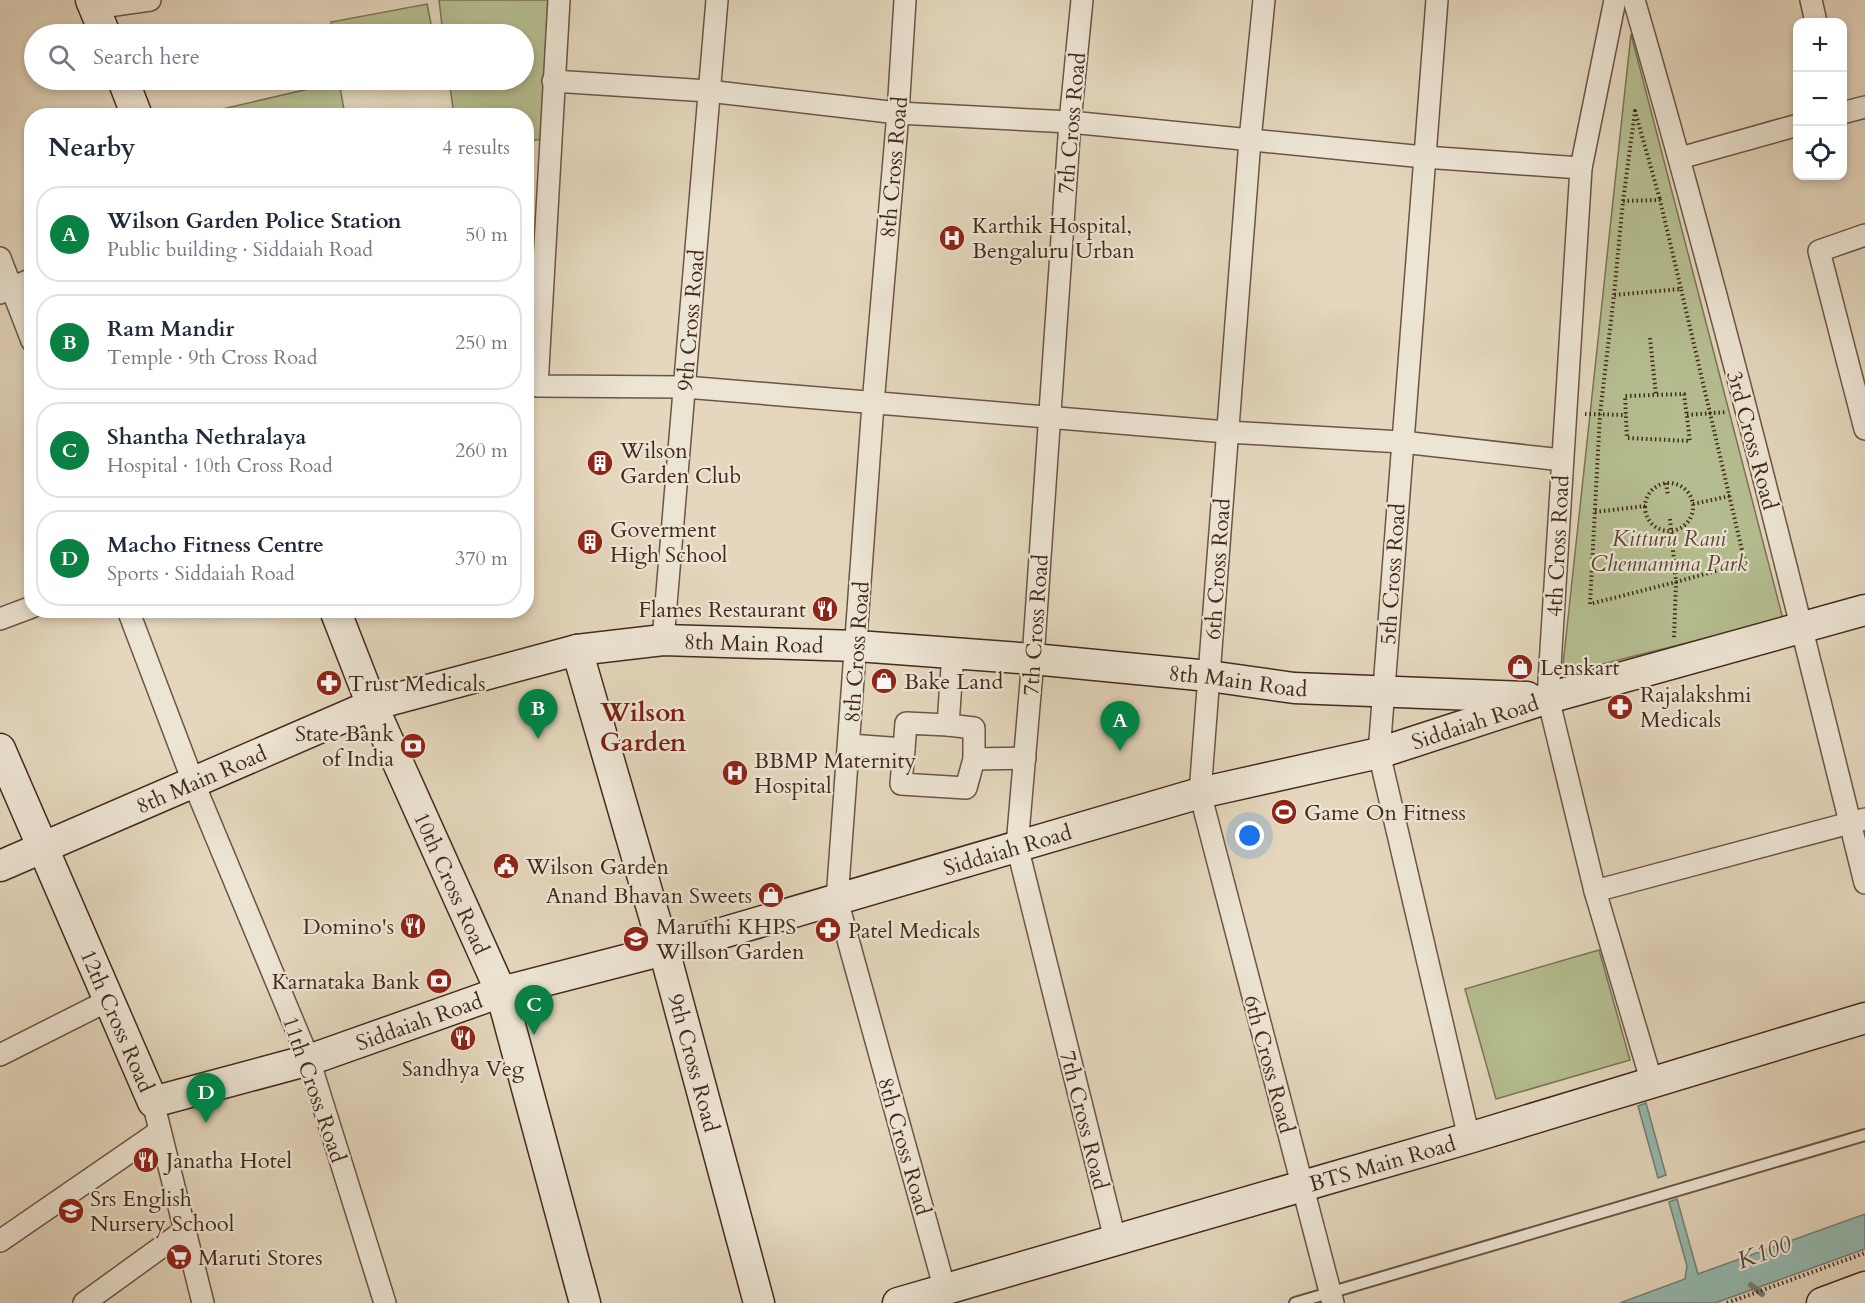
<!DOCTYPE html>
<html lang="en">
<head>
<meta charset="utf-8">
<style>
	:root { --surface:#fff; --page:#f2f2f3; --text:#1f2937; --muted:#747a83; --line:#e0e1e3; --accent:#0b8043 }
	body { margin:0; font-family:Cardo,serif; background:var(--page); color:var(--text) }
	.controls { position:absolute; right:18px; top:18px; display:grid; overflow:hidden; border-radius:12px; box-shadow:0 3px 9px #0003 }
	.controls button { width:54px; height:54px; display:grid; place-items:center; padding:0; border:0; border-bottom:2px solid var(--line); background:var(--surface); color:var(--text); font:30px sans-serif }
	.you { position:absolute; left:1250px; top:836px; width:21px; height:21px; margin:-15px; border:4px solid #fff; border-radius:50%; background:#1a73e8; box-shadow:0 0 0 9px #1a73e833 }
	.badge { display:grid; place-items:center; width:39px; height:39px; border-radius:50%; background:var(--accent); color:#fff; font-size:20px; font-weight:700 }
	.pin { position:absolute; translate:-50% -50px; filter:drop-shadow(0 2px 3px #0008) }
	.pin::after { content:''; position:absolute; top:32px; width:21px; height:18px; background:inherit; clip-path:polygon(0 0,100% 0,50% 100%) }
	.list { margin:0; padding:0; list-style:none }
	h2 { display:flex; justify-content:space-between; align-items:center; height:78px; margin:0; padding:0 24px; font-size:26px }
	h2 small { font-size:20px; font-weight:400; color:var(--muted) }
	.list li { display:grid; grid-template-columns:39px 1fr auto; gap:18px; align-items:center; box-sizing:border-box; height:96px; margin:0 12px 12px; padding:0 12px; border:2px solid var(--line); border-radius:24px }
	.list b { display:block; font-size:22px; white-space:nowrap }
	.list p { margin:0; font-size:20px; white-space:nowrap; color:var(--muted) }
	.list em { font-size:20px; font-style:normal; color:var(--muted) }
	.icon { flex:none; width:33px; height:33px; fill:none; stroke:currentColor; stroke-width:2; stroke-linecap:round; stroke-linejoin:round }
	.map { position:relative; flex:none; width:1865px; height:1303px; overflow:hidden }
	.search { position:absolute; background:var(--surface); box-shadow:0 3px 9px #0003; left:24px; top:24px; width:510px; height:66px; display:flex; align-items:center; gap:15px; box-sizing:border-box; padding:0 21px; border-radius:33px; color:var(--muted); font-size:22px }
	.panel { position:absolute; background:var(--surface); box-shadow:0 3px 9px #0003; left:24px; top:108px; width:510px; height:510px; border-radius:24px }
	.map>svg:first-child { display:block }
	.green { fill:#b5be90; stroke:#7c7456; stroke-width:1.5 }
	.water { fill:#95bab1; stroke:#758076; stroke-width:1.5 }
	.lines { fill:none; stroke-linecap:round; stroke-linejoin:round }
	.stream { stroke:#758076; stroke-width:6 }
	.lane-casing { stroke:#6c5545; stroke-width:14 }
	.street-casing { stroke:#6c5545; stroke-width:24 }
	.secondary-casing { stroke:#442a1d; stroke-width:33 }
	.path { stroke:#442a1d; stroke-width:4; stroke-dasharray:1.5 3; stroke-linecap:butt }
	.lane { stroke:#ede5d4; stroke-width:10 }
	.street { stroke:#ede5d4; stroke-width:21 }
	.secondary { stroke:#ede5d4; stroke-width:30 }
	.labels { text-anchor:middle; stroke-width:4.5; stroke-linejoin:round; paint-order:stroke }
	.street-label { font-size:22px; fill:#442a1d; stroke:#ede5d4 }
	.poi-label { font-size:22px; fill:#442a1d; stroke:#ede5d4; text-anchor:start }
	.park-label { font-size:22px; font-style:italic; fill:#5b4834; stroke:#ede5d4 }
	.water-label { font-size:24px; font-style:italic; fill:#54473b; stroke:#ede5d4 }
	.quarter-label { font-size:26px; font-weight:bold; fill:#7a1f14; stroke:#ede5d4 }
</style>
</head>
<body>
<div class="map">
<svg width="1865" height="1303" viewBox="0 0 1865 1303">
	<rect width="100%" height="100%" fill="#e4d7bd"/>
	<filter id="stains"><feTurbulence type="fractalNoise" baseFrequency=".00333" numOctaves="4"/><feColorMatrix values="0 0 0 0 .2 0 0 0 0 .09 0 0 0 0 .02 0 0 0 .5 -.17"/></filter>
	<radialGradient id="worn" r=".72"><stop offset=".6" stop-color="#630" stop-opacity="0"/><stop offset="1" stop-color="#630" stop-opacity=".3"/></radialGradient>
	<path class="green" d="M439 0H553L546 138 527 142 526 116 454 115 449 80H524V34H443Z
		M427 4 433 34H333L331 22Z
		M1631 34 1783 619 1562 674Z
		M339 82 345 115H196Z
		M1599 950 1630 1060 1496 1099 1465 989Z"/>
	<path class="water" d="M1646 1103 1666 1175 1658 1178 1638 1106Z
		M1677 1199 1698 1274 1865 1214V1249L1715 1303H1620L1685 1279 1687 1266 1669 1202Z"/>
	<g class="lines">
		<path class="stream" d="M1751 1285 1762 1294"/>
		<g class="lane-casing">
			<path id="lane" d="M1295 1303 1865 1135"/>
		</g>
		<g class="street-casing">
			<g id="street">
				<path d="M559 0 537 386 685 387 1227 432 1402 442 1562 460"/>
				<path d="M905 0 898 113 873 404 837 900 945 1290"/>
				<path d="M1082 0 1070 122 1033 659 1017 846 1115 1239"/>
				<path d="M1264 0 1250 140 1200 793 1333 1303"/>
				<path d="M1437 0 1379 753 1469 1138"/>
				<path d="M1615 0 1581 168 1548 698 1595 891 1652 1083"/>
				<path d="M1634 0C1719 292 1792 588 1865 883"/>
				<path d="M1811 0 1816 22"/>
				<path d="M94 8 150 0"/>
				<path d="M553 81 708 91 898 113 1070 122 1424 157 1581 168"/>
				<path d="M1842 113 1865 107"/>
				<path d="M1680 158 1798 125"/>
				<path d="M1865 235 1819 251 1865 429"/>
				<path d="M0 258 32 341"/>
				<path d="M0 293 32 279"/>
				<path d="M128 610 194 784 309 1060 385 1303"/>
				<path d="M0 619 32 607"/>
				<path id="s1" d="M663 640 717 0"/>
				<path d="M953 653 948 725 974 728V759L1025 758"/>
				<path d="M849 745 904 749 906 723 948 725"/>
				<path d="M904 749 901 784 966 788 974 759"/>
				<path d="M1595 891 1865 819"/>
				<path d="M0 1055 109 1000"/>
				<path d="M153 1102 203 1303"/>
				<path d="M0 1241 160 1131"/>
				<path d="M84 1303 185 1230"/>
			</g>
		</g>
		<g class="secondary-casing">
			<g id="secondary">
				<path d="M91 0 105 34"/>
				<path d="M123 80 137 116"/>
				<path id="s2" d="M335 610 372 705 501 992 585 1303"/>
				<path id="s3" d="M577 650 664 950 759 1303"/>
				<path id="s4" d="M0 749 153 1102 309 1060 501 992 664 950 1200 793 1379 753 1548 698 1865 610"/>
				<path id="s5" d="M0 866 372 705 577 650 663 640 857 646 1033 659 1209 676 1294 688 1527 697"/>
				<path id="s6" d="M898 1303 1469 1138 1865 1018"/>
				<path d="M1822 1303 1865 1287"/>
			</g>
		</g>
		<path class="path" d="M1623 201 1635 111 1660 200
			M1614 295 1623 201 1660 200 1681 289
			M1650 338 1656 395
			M1684 394 1690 441 1627 438 1625 396Z
			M1585 414 1626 415
			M1687 415 1727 412
			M1666 483 1668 496
			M1645 507a24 24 0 1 1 48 0a24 24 0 1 1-48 0Z
			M1693 504 1730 496
			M1595 512 1645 506
			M1670 519 1676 582 1745 563 1681 289 1614 295 1600 414 1590 604 1676 582 1674 638
			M1727 1303 1865 1253"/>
		<use href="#lane" class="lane"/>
		<use href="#street" class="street"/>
		<use href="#secondary" class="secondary"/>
	</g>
	<defs>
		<g id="hospital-disc" transform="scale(1.35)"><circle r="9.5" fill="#8f2418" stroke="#ede5d4"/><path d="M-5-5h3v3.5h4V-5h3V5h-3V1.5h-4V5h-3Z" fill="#fff"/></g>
		<g id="building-disc" transform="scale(1.35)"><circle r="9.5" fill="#8f2418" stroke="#ede5d4"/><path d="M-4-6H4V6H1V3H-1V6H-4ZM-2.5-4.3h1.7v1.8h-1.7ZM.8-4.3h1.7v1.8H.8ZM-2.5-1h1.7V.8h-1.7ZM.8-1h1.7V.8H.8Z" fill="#fff"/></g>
		<g id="restaurant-disc" transform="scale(1.35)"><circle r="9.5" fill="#8f2418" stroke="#ede5d4"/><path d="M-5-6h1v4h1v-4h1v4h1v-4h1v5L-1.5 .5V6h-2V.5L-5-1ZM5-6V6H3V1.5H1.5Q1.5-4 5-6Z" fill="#fff"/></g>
		<g id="shop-disc" transform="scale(1.35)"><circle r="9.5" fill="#8f2418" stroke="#ede5d4"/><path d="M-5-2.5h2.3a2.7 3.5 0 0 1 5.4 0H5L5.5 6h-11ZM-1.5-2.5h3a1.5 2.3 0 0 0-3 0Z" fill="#fff"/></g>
		<g id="pharmacy-disc" transform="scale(1.35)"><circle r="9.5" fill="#8f2418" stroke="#ede5d4"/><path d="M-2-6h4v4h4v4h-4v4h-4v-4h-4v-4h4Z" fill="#fff"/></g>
		<g id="bank-disc" transform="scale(1.35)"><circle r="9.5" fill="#8f2418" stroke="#ede5d4"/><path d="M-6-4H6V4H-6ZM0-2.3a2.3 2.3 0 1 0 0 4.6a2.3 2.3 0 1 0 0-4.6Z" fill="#fff"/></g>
		<g id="stadium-disc" transform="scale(1.35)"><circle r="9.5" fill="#8f2418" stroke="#ede5d4"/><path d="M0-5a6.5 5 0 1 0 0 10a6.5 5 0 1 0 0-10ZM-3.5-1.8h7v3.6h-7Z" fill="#fff"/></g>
		<g id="civic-disc" transform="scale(1.35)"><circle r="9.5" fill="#8f2418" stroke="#ede5d4"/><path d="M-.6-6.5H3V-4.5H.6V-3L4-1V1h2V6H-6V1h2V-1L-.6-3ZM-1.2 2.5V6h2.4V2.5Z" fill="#fff"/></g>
		<g id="school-disc" transform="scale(1.35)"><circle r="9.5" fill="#8f2418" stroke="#ede5d4"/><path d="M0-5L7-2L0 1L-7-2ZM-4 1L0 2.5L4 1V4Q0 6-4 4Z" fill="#fff"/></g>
		<g id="supermarket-disc" transform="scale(1.35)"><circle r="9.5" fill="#8f2418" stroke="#ede5d4"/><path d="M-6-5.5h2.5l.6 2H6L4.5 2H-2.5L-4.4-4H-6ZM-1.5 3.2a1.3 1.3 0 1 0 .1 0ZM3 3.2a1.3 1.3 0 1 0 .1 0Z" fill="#fff"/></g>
	</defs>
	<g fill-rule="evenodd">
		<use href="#hospital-disc" x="952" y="238"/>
		<use href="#building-disc" x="600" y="463"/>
		<use href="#building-disc" x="590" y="542"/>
		<use href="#restaurant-disc" x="825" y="609"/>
		<use href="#shop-disc" x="1520" y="667"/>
		<use href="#shop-disc" x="884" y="681"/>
		<use href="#pharmacy-disc" x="329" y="683"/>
		<use href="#pharmacy-disc" x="1620" y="707"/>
		<use href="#bank-disc" x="413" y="746"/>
		<use href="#hospital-disc" x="735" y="773"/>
		<use href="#stadium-disc" x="1284" y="812"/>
		<use href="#civic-disc" x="506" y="866"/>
		<use href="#shop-disc" x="771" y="895"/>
		<use href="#restaurant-disc" x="413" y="926"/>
		<use href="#pharmacy-disc" x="828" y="930"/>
		<use href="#school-disc" x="636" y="939"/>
		<use href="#bank-disc" x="439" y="981"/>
		<use href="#restaurant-disc" x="463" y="1038"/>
		<use href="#restaurant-disc" x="146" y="1160"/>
		<use href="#school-disc" x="71" y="1211"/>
		<use href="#supermarket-disc" x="179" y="1257"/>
	</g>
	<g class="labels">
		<g class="street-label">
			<text transform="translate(1071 123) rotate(-85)" y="8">7th Cross Road</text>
			<text transform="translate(893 167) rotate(-85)" y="8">8th Cross Road</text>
			<text dy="8" stroke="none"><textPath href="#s1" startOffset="321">9th Cross Road</textPath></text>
			<text transform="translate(1753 440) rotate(75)" y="8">3rd Cross Road</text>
			<text transform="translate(1557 546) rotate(-87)" y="8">4th Cross Road</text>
			<text transform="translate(1217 569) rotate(-86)" y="8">6th Cross Road</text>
			<text transform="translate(1392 574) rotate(-86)" y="8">5th Cross Road</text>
			<text transform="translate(1035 625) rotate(-86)" y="8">7th Cross Road</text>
			<text dy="8" stroke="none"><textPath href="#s5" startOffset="795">8th Main Road</textPath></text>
			<text transform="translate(856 652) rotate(-86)" y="8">8th Cross Road</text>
			<text dy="8" stroke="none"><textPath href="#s5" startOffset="1281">8th Main Road</textPath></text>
			<text dy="8" stroke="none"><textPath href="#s4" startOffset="1761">Siddaiah Road</textPath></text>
			<text dy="8" stroke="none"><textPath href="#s5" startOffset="219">8th Main Road</textPath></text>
			<text dy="8" stroke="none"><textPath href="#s4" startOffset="1276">Siddaiah Road</textPath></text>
			<text dy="8" stroke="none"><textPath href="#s2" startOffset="297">10th Cross Road</textPath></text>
			<text dy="8" stroke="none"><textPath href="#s4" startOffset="296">12th Cross Road</textPath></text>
			<text dy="8" stroke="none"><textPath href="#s4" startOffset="663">Siddaiah Road</textPath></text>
			<text dy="8" stroke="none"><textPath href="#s3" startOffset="429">9th Cross Road</textPath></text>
			<text transform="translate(1270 1064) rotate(75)" y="8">6th Cross Road</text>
			<text transform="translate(315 1089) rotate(71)" y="8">11th Cross Road</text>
			<text transform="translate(1085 1120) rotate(76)" y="8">7th Cross Road</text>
			<text transform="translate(905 1146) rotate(74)" y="8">8th Cross Road</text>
			<text dy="8" stroke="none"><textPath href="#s6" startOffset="504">BTS Main Road</textPath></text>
		</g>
		<g class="poi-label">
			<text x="972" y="233">Karthik Hospital,<tspan x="972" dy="25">Bengaluru Urban</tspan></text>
			<text x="620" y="458">Wilson<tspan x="620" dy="25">Garden Club</tspan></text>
			<text x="610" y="537">Goverment<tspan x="610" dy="25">High School</tspan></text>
			<text x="806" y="617" text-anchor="end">Flames Restaurant</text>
			<text x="1540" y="675">Lenskart</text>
			<text x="904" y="689">Bake Land</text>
			<text x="348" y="691">Trust Medicals</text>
			<text x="1640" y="702">Rajalakshmi<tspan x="1640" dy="25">Medicals</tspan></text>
			<text x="394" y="741" text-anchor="end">State Bank<tspan x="394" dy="25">of India</tspan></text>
			<text x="754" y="768">BBMP Maternity<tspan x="754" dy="25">Hospital</tspan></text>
			<text x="1304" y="820">Game On Fitness</text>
			<text x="526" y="874">Wilson Garden</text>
			<text x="752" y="903" text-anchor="end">Anand Bhavan Sweets</text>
			<text x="394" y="934" text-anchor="end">Domino's</text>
			<text x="656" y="934">Maruthi KHPS<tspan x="656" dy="25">Willson Garden</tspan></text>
			<text x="848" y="938">Patel Medicals</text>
			<text x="420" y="989" text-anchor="end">Karnataka Bank</text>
			<text x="463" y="1076" text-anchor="middle">Sandhya Veg</text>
			<text x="166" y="1168">Janatha Hotel</text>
			<text x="90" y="1206">Srs English<tspan x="90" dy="25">Nursery School</tspan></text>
			<text x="198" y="1265">Maruti Stores</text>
		</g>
		<g class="park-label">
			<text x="1669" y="546">Kitturu Rani<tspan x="1669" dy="25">Chennamma Park</tspan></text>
		</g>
		<g class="water-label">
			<text transform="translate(1764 1252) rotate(-20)" y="8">K100</text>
		</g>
		<g class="quarter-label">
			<text x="643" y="721">Wilson<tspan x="643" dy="30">Garden</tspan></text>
		</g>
	</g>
	<rect width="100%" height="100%" filter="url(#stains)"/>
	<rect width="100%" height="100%" fill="url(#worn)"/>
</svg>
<div class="controls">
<button>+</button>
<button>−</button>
<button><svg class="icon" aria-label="locate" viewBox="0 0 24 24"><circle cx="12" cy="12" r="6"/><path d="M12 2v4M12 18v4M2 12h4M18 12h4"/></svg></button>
</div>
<div class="you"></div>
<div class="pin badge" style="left:1120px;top:751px">A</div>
<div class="pin badge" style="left:538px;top:739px">B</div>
<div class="pin badge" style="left:534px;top:1035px">C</div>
<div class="pin badge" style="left:206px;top:1123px">D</div>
<div class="search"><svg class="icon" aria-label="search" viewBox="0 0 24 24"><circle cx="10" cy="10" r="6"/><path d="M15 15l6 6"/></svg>Search here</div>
<section class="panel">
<h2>Nearby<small>4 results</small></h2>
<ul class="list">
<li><span class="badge">A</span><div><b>Wilson Garden Police Station</b><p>Public building · Siddaiah Road</p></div><em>50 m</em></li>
<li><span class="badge">B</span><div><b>Ram Mandir</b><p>Temple · 9th Cross Road</p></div><em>250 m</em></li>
<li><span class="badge">C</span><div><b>Shantha Nethralaya</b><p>Hospital · 10th Cross Road</p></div><em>260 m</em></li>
<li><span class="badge">D</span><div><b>Macho Fitness Centre</b><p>Sports · Siddaiah Road</p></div><em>370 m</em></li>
</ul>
</section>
</div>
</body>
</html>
